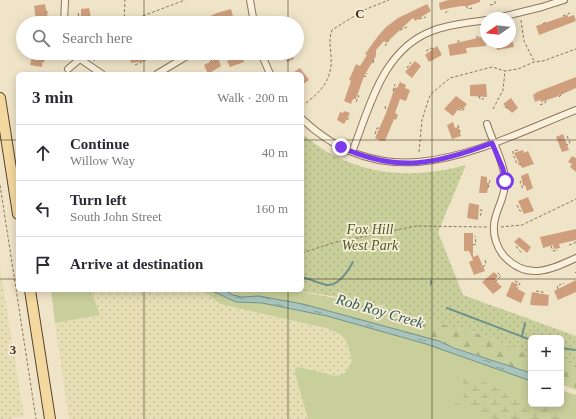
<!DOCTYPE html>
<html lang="en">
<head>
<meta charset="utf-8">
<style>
	:root { --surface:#fff; --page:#f7f7f7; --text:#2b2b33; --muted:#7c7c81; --line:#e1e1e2 }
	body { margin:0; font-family:Georgia,serif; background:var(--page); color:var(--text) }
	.controls { position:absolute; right:12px; bottom:12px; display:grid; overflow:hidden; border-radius:6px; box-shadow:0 2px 10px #0003 }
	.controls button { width:36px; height:36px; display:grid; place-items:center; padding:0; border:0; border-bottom:1px solid var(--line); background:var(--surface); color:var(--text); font:20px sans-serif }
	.compass { position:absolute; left:480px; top:12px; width:36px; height:36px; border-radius:50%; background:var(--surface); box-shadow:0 2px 10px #0003; rotate:256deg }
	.stop { position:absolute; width:12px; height:12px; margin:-9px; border:3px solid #7c3aed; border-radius:50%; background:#fff }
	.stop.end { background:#7c3aed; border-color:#fff; box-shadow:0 1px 4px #0008 }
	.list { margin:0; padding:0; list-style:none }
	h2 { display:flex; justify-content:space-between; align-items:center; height:52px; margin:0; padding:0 16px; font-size:17px }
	h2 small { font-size:13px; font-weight:400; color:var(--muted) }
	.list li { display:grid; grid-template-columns:26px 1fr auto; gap:12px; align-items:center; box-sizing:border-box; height:56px; padding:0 16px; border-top:1px solid var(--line) }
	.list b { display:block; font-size:15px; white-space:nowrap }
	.list p { margin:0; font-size:13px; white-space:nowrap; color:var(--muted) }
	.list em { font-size:13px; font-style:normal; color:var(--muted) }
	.icon { flex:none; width:22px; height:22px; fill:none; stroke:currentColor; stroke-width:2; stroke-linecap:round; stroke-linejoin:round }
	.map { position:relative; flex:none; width:576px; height:419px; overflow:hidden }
	.search { position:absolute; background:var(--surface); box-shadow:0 2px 10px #0003; left:16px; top:16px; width:288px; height:44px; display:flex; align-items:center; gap:10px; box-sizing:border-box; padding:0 14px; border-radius:22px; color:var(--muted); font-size:15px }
	.panel { position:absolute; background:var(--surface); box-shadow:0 2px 10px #0003; left:16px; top:72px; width:288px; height:220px; border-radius:6px }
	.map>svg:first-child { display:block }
	.farmland { fill:url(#farmland-dots) }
	.grass { fill:#c9cf9b }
	.forest { fill:url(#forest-firs) }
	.wetland { fill:url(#wetland-marsh) }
	.park { fill:url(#park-dots) }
	.water { fill:url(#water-ripples); stroke:#6f938a }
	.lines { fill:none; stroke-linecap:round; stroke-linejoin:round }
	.stream { stroke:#6f938a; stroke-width:2 }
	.building { fill:#cf9f7d }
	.minor-casing { stroke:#8d765c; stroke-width:8 }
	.primary-casing { stroke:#5b4430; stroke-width:12 }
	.path { stroke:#8d765c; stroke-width:1; stroke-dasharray:3 2; stroke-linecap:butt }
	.minor { stroke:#faf1dc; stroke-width:6 }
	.primary { stroke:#f3d9a0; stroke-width:10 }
	.route { stroke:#7c3aed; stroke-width:5 }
	.grid { fill:none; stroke:#3d2e20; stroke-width:1; stroke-opacity:0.55 }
	.labels { text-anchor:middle; stroke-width:3.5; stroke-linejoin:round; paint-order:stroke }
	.park-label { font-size:14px; font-style:italic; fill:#4d5a26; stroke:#f7eed8 }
	.water-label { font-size:15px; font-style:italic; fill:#2f5d5a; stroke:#f7eed8 }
	.grid-label { font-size:13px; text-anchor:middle; font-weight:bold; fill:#3d2e20; stroke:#f7eed8; stroke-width:3.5; stroke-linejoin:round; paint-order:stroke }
</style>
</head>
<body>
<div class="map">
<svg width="576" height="419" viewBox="0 0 576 419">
	<defs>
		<pattern id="farmland-dots" width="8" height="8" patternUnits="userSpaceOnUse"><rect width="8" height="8" fill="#e6deb5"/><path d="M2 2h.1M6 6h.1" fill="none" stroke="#c6bf9b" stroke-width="1.8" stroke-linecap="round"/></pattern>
		<pattern id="forest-firs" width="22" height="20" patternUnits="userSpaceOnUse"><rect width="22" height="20" fill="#c9cf9b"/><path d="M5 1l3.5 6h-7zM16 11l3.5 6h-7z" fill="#aeb285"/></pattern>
		<pattern id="wetland-marsh" width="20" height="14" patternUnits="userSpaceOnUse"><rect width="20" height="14" fill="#c9cf9b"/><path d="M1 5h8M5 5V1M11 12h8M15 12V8" fill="none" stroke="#aeb285"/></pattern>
		<pattern id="park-dots" width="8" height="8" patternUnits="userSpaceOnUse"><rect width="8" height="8" fill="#c9cf9b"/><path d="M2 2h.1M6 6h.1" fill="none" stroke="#aeb285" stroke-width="1.8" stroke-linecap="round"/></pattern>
		<pattern id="water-ripples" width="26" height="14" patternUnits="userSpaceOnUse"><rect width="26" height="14" fill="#a9c4bc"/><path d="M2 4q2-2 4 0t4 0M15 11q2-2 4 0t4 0" fill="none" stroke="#8ba098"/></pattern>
	</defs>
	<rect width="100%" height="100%" fill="#f0e4c8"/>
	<path class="farmland" d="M0 267 24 416 8 419H0Z
		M91 290H203L220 304 337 331 345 337 349 344 352 362 345 373 336 376 299 367 295 368V373L308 419H69L55 323 100 315Z"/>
	<path class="grass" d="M51 290H91L100 315 55 323Z
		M203 290H210L236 302 262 303 327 316 426 344 531 381V404H561V390L576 395V419H308L295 373V368L299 367 336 376 345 373 352 361C347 338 345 333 321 327L220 304Z
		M224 290H291L347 300 355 308H363L372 304 388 308 389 310 387 319 392 316 395 311 421 318 419 325 421 336 304 304 259 296 242 297 233 295Z"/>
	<path class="forest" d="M421 318 476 333 531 354V373L421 336 419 325Z
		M561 362 576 365V390L561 384Z"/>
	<path class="wetland" d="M466 377 473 378 531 401V404C545 404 559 412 570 419H531L525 417 516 419H493L468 405 460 411H455L453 406 463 398C461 390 461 384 466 377Z"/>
	<path class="park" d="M302 134C351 175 406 181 466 165L438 232 463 295 576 336V365L561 362V338H531V354L476 333 395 311 393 314 392 322 388 323 389 310C380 300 370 308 359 308 352 309 352 302 347 300 339 296 302 292 291 290H302Z"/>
	<path class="water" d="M210 290H224L233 295 242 297 259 296 303 304 439 341 454 348 531 373V381L426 344 327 316 262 303 236 302Z"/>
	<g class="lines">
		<path class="stream" d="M302 277C307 278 324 285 327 285 339 286 348 271 353 262
			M431 281V284
			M447 308 531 340
			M522 336 525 323
			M561 348 575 350"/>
	</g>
	<path class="building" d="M448 0H480V2L468 6H461L440 10 439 3Z
		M45 4 48 19 36 21 34 6Z
		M427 4 431 11 415 21 413 18 386 43 384 41 376 50V56L364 76 356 99H353L351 104 344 101 351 81 349 80 356 64 360 66 367 55 365 54 378 36 386 27 398 18Z
		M89 8 92 23H81V9Z
		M231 9 234 20 226 23H195L217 13Z
		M568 15V17L574 15 576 21 539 35 536 26Z
		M486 36V46L466 48 467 53 450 56 448 45Z
		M495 42H513L514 47 497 50Z
		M437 46 442 55 429 62 425 55Z
		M33 53H44L42 67 30 65Z
		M136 53H144L146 61 131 63 129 55Z
		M241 53 244 62 230 67 227 61 233 59 232 56Z
		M283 53H291L294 59 287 62Z
		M218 58 221 66 208 74 204 65Z
		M415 61 421 66 412 78 405 72Z
		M300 68 309 80 302 85V74H291Z
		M576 77V88L556 97 541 102 540 100 535 102 533 95 537 92Z
		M400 82 406 85 405 88 410 90 406 101 400 99 395 113 398 115 396 120 394 119 385 141H381L375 138 386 113 395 87 397 88Z
		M486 84 487 97 470 96V85Z
		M456 96 467 104 462 110 459 108 453 116 444 109Z
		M511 98 518 108 512 113 503 104Z
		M344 111 350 113 344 124 337 120 340 112 343 113Z
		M453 122 455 128 458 127 461 136 452 139 447 125Z
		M563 134 569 150 562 152 556 137Z
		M523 150 524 153 528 151 534 164 522 168 514 153Z
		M572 156 576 158V172L570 167 572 164 568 162Z
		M528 173 533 188 527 191 525 185 523 186 521 176Z
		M481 176 487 177V183H489L487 193H479Z
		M528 197 534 211 524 214 518 201Z
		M469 203 479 205 478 220 467 218Z
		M576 229V240L559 244 560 248 554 249 553 245 543 248 540 237Z
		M464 233H473V257L478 255 485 271 474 275 469 262 473 260 469 251H464Z
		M519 237 531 247 527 253 514 242Z
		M494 272 498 276 495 280 502 287 493 294 482 282Z
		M576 280V292L558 300 554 291Z
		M512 282 518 284 516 288 525 293 521 303 506 296Z
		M532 292 549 295 548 306 530 305Z"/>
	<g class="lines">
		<g class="minor-casing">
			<path id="minor" d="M250 0 254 23
				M497 18 542 7 564 0
				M64 23 65 0
				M76 53 80 59 102 74
				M261 53 270 74
				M68 69 80 59
				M157 74 192 53
				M302 119C390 202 482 147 576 110
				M487 124C492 141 505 164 505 181 506 197 495 210 494 225 493 236 497 248 504 256 527 281 550 270 576 258
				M352 152C370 107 382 50 432 31 449 24 468 23 486 20"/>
		</g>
		<g class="primary-casing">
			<path id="primary" d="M0 98 18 214
				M30 290 50 419"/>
		</g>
		<path class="path" d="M490 5 495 4V1
			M466 6 468 9 472 8
			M46 11 49 15
			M78 13 80 20
			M445 13 449 10
			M563 16 570 13
			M419 19 426 17
			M521 20 524 41 534 61
			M124 22 125 0
			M124 23 185 0
			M227 23V22
			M543 24 547 21
			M400 30 407 27
			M476 37H480
			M457 42 461 40
			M385 46 389 40
			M426 51 431 48 434 49
			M159 53H163
			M283 54 285 60
			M229 55 236 54
			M43 59 44 64
			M94 61 101 53
			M210 62 214 58
			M373 63 374 58
			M135 65 142 62
			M407 68 411 62
			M364 76 365 77 367 73
			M393 91 395 84
			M479 96 480 99H484
			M559 97 563 93
			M356 102 359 96 357 95
			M540 105 545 103 546 100
			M302 106C321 92 333 80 331 55 330 46 329 38 332 30L364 10 389 0
			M385 106 386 111
			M505 107 509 109
			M458 109 462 111 465 108
			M493 109 503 90 505 71
			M347 120 350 116
			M458 125 460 132
			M375 134 377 128H380
			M567 136 570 143 567 145
			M518 150 513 151V154L517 164H521
			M419 152 422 120 429 98 431 94 450 78 492 67 505 71 518 69 534 62 543 61 576 49
			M521 181 520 182 523 189
			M0 185 36 419
			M488 188 490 180
			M517 205 520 211H522
			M480 210H482L480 217
			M501 227 522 225 576 199
			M473 245 476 244 475 236
			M569 245 575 243V240
			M517 246V248L522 253
			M551 246 553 251 558 250
			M302 253 336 242 416 226 488 227
			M483 267 486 264 485 259
			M575 273 576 272
			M515 281 520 283 517 289
			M495 282 501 276 497 272
			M558 289 557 286 564 283
			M536 291 543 292V295"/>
		<use href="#minor" class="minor"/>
		<use href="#primary" class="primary"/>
	</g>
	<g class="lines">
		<path class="route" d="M341 147C397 173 437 164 492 143L503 169 505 181"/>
	</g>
	<path class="grid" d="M144 0V23M288 0V23M432 0V419M144 53V74M288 53V74M0 140H18M302 140H576M0 279H18M302 279H576M144 290V419M288 290V419"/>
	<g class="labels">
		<g class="park-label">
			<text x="370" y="234">Fox Hill<tspan x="370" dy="16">West Park</tspan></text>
		</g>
		<g class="water-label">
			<text transform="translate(380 311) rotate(16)" y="5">Rob Roy Creek</text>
		</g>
	</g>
	<g class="grid-label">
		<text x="360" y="18">C</text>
		<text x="13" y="354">3</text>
	</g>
</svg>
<div class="controls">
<button>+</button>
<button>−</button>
</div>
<svg class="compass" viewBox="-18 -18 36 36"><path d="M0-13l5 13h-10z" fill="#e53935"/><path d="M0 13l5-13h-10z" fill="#7c7c81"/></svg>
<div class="stop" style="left:505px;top:181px"></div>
<div class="stop end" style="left:341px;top:147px"></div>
<div class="search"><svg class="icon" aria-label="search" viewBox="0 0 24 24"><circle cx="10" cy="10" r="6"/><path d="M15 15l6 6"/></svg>Search here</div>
<section class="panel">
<h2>3 min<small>Walk · 200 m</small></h2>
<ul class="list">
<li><svg class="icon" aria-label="ahead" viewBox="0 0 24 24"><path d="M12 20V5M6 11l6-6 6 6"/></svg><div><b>Continue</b><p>Willow Way</p></div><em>40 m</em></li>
<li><svg class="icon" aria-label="left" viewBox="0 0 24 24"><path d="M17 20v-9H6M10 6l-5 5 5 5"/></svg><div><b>Turn left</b><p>South John Street</p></div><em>160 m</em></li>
<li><svg class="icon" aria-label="arrive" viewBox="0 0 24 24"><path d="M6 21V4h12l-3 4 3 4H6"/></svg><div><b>Arrive at destination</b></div></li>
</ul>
</section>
</div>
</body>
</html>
